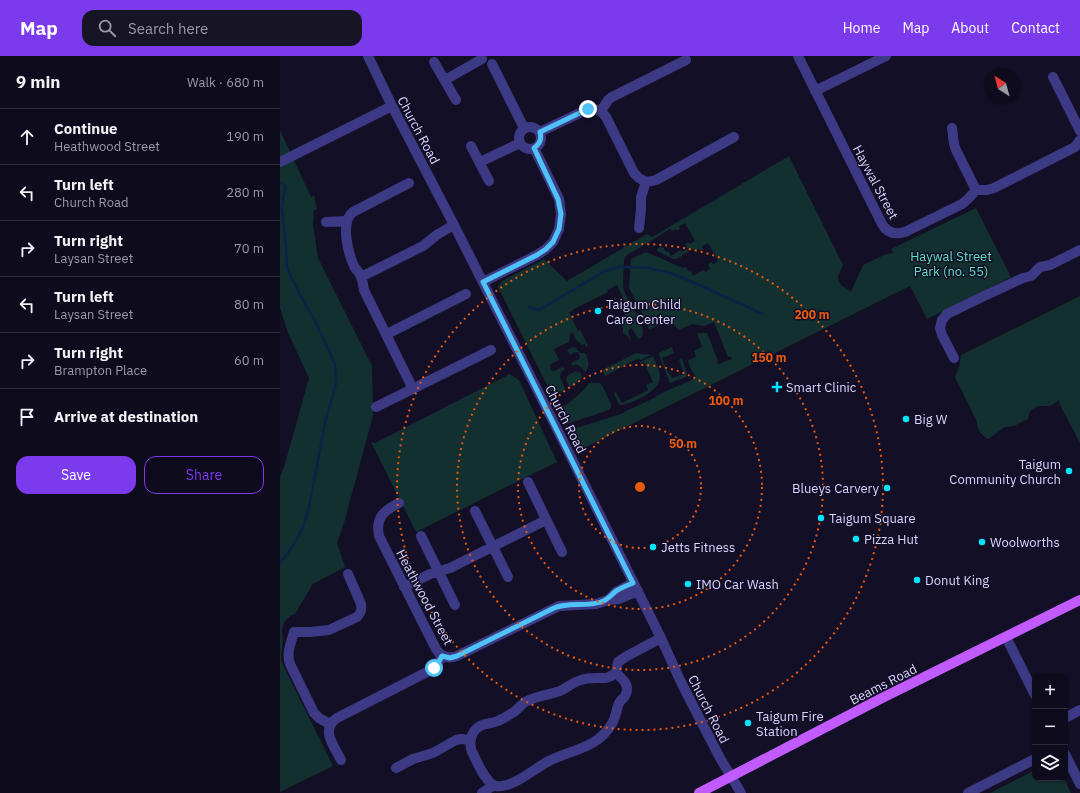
<!DOCTYPE html>
<html lang="en">
<head>
<meta charset="utf-8">
<style>
	:root { --surface:#0e0b1c; --page:#171425; --text:#f1f3f6; --muted:#9b9ba3; --line:#2e2b3b; --accent:#7c3aed }
	body { margin:0; font-family:"IBM Plex Sans",sans-serif; background:var(--page); color:var(--text) }
	.controls { position:absolute; right:12px; bottom:12px; display:grid; overflow:hidden; border-radius:8px; box-shadow:0 1px 3px #0004 }
	.controls button { width:36px; height:36px; display:grid; place-items:center; padding:0; border:0; border-bottom:1px solid var(--line); background:var(--surface); color:var(--text); font:20px sans-serif }
	.compass { position:absolute; left:704px; top:12px; width:36px; height:36px; border-radius:50%; background:var(--surface); box-shadow:0 1px 3px #0004; rotate:324deg }
	.stop { position:absolute; width:12px; height:12px; margin:-9px; border:3px solid #4fc3f7; border-radius:50%; background:#fff }
	.stop.end { background:#4fc3f7; border-color:#fff; box-shadow:0 1px 4px #0008 }
	.list { margin:0; padding:0; list-style:none }
	h2 { display:flex; justify-content:space-between; align-items:center; height:52px; margin:0; padding:0 16px; font-size:17px }
	h2 small { font-size:13px; font-weight:400; color:var(--muted) }
	.list li { display:grid; grid-template-columns:26px 1fr auto; gap:12px; align-items:center; box-sizing:border-box; height:56px; padding:0 16px; border-top:1px solid var(--line) }
	.list b { display:block; font-size:15px; white-space:nowrap }
	.list p { margin:0; font-size:13px; white-space:nowrap; color:var(--muted) }
	.list em { font-size:13px; font-style:normal; color:var(--muted) }
	.actions { display:flex; gap:8px; padding:12px 16px }
	.actions a { flex:1; padding:9px 0; border:1px solid var(--accent); border-radius:12px; text-align:center; font-size:14px; color:var(--accent) }
	.actions .main { background:var(--accent); color:#fff }
	.icon { flex:none; width:22px; height:22px; fill:none; stroke:currentColor; stroke-width:2; stroke-linecap:round; stroke-linejoin:round }
	.map { position:relative; flex:none; width:800px; height:737px; overflow:hidden }
	header { display:flex; align-items:center; gap:24px; box-sizing:border-box; height:56px; padding:0 20px; background:var(--accent); color:#fff }
	header strong { font-size:19px }
	nav { display:flex; gap:22px; margin-inline-start:auto; font-size:14px }
	.search { width:280px; height:36px; background:var(--page); display:flex; align-items:center; gap:10px; box-sizing:border-box; padding:0 14px; border-radius:12px; color:var(--muted); font-size:15px }
	main { display:flex }
	aside { flex:1; background:var(--surface) }
	.map>svg:first-child { display:block }
	.green { fill:#12302f }
	.lines { fill:none; stroke-linecap:round; stroke-linejoin:round }
	.stream { stroke:#0c2248; stroke-width:2.5 }
	.minor { stroke:#3d3a85; stroke-width:10 }
	.major { stroke:#c25bff; stroke-width:10 }
	.route { stroke:#4fc3f7; stroke-width:5 }
	.ring { fill:none; stroke:#e8590c; stroke-width:2; stroke-dasharray:2 4 }
	.poi-dot { fill:#00e5ff; stroke:#130f26; stroke-width:1.5 }
	.labels { text-anchor:middle; stroke-width:3; stroke-linejoin:round; paint-order:stroke }
	.street-label { font-size:13px; fill:#d9d4ff; stroke:#130f26 }
	.park-label { font-size:13px; fill:#5fe0c0; stroke:#130f26 }
	.poi-label { font-size:13px; fill:#d9d4ff; stroke:#130f26; text-anchor:start }
	.centre { fill:#e8590c; stroke:#130f26; stroke-width:2 }
	.ring-label { font-size:12px; text-anchor:middle; font-weight:bold; fill:#e8590c; stroke:#130f26; stroke-width:3; stroke-linejoin:round; paint-order:stroke }
</style>
</head>
<body>
<header>
<strong>Map</strong>
<div class="search"><svg class="icon" aria-label="search" viewBox="0 0 24 24"><circle cx="10" cy="10" r="6"/><path d="M15 15l6 6"/></svg>Search here</div>
<nav><a>Home</a><a>Map</a><a>About</a><a>Contact</a></nav>
</header>
<main>
<aside>
<h2>9 min<small>Walk · 680 m</small></h2>
<ul class="list">
<li><svg class="icon" aria-label="ahead" viewBox="0 0 24 24"><path d="M12 20V5M6 11l6-6 6 6"/></svg><div><b>Continue</b><p>Heathwood Street</p></div><em>190 m</em></li>
<li><svg class="icon" aria-label="left" viewBox="0 0 24 24"><path d="M17 20v-9H6M10 6l-5 5 5 5"/></svg><div><b>Turn left</b><p>Church Road</p></div><em>280 m</em></li>
<li><svg class="icon" aria-label="right" viewBox="0 0 24 24"><path d="M7 20v-9h11M14 6l5 5-5 5"/></svg><div><b>Turn right</b><p>Laysan Street</p></div><em>70 m</em></li>
<li><svg class="icon" aria-label="left" viewBox="0 0 24 24"><path d="M17 20v-9H6M10 6l-5 5 5 5"/></svg><div><b>Turn left</b><p>Laysan Street</p></div><em>80 m</em></li>
<li><svg class="icon" aria-label="right" viewBox="0 0 24 24"><path d="M7 20v-9h11M14 6l5 5-5 5"/></svg><div><b>Turn right</b><p>Brampton Place</p></div><em>60 m</em></li>
<li><svg class="icon" aria-label="arrive" viewBox="0 0 24 24"><path d="M6 21V4h12l-3 4 3 4H6"/></svg><div><b>Arrive at destination</b></div></li>
</ul>
<div class="actions"><a class="main">Save</a><a>Share</a></div>
</aside>
<div class="map">
<svg width="800" height="737" viewBox="0 0 800 737">
	<rect width="100%" height="100%" fill="#130f26"/>
	<path class="green" d="M0 74 31 141 34 139 37 154H34L33 168 38 202 92 310 93 360 64 467 57 487 65 511 33 528 15 558 10 560 5 565 3 569 2 575 3 584 1 602 3 609 53 710 0 736V421L4 411 29 322 8 277 0 252Z
		M509 100 563 209 560 215 558 222 561 229 571 236 583 209 606 198 613 197 611 193 696 152 731 221 647 263 630 230 302 393H299L290 374 344 357V356L372 343 384 336 416 322 415 320 409 309 408 304 416 301 414 295 422 291 417 277H427L438 305 437 306 438 308 452 303 450 300 448 301 434 266 424 270 413 268 398 274 393 267 389 265 384 266 369 274 367 267 349 232 351 203 366 196 403 212 406 211 409 216 411 215 413 220 423 214 425 216 430 213 428 208 431 206 433 208 438 205 428 187 422 190 423 193 420 195 419 193 414 195 413 193 402 199V200L396 203H393L377 195V193L382 190 386 196 388 195 391 200 400 194 402 196 408 193 405 188 408 186 410 188 415 185 405 167 399 170 400 173 397 175 396 173 392 175 390 173 361 191 348 198 345 202 344 205 343 231 344 235 362 271 363 275 362 281 358 283 353 274 351 272 348 276 351 284H350L347 279H346L343 277V271L337 269 338 265 339 266 346 262 343 255 348 253 337 229 327 234 328 236 292 254 293 255 289 256 298 275 300 274 301 275 308 290 306 291 305 288 301 289 300 287 295 283 293 276 290 278V281L289 286 274 293 279 304 271 308 270 310 272 315H274L283 311 285 313C275 320 283 324 285 333L284 335 273 341 218 231 222 225 264 203 287 225 367 178 372 181Z
		M800 240V387L779 347 780 344 770 350H758L750 355 748 363 734 370 725 371 708 383C701 379 697 374 697 366L675 321 680 308V304L681 299Z
		M293 291 296 292 300 297H305C309 304 310 308 306 316L298 309H292L291 307 299 303 300 301 298 296H296L290 299 287 294Z
		M392 291 394 297 382 302 387 314 392 322 404 318 399 304 402 302 407 318 406 321 390 327 379 299V297Z
		M356 297 371 299 361 304 358 303 353 305 325 320 322 314Z
		M373 300C375 306 380 314 380 321 380 335 352 348 340 349L338 347 334 338 336 336 342 347 368 334 366 329 373 326 364 306 360 308V306Z
		M296 315 301 317 302 321 298 326 292 330H290C282 321 288 319 296 315Z
		M230 318 239 324 277 406 136 476 91 386 95 387Z
		M309 327H320L322 329 331 348V351L329 354 287 368 279 353C288 349 304 335 309 327Z
		M755 714V722H784L791 737H710Z"/>
	<g class="lines">
		<path class="stream" d="M0 126 5 130 2 153 6 189 7 212 18 235 36 267 55 308 56 327 45 367 30 446 24 469 13 490 0 507
			M249 251 259 254 325 215 339 211 369 212 390 217 408 224 483 258"/>
		<path class="minor" d="M88 0 112 50 174 169 278 375 381 582 400 624 409 642 440 702 461 737
			M518 0 602 168C607 177 615 179 625 176L682 148 688 143 696 134H707L714 132 791 93 795 91 800 84
			M154 6 176 44
			M212 8 244 72
			M773 21 800 75
			M165 24 202 3
			M535 35 606 0
			M321 55 328 44 332 41 406 4
			M239 82a11 11 0 1 1 22 0a11 11 0 1 1-22 0Z
			M672 72 674 88 676 94 696 134
			M260 76 308 53C316 52 321 54 326 61L354 117 359 122 366 126 372 125 376 124 454 81
			M191 90 209 125
			M0 106 112 50
			M200 106 240 87
			M129 127 73 156C60 166 68 197 74 210 76 214 80 217 81 221 83 225 83 229 84 234L133 333
			M46 166 67 165
			M359 172 361 153V141L366 126
			M81 221 143 190 158 178 174 169
			M203 226 257 199 266 193 273 186 279 173 281 158 279 143 254 92
			M107 278 186 238
			M674 302 662 279 660 272 662 264 667 258 702 241 743 222 751 220 760 211 770 209 800 194
			M96 351 211 294
			M248 426 282 496
			M119 447C105 454 95 461 99 480L156 593C161 601 168 603 177 600L279 550 316 548 328 544 339 543 358 535
			M195 455 228 521
			M141 480 175 549
			M124 531 150 518 170 512 266 464
			M328 544 336 536 353 527
			M726 581 755 639
			M336 617C332 619 329 622 325 622 317 622 309 621 301 624 293 626 287 632 280 635 268 639 255 640 245 646 241 649 238 653 234 656 229 659 223 663 218 665 211 668 201 667 196 673 190 679 189 689 192 696 197 705 205 727 216 730 231 733 254 713 267 706 289 694 317 693 331 669 336 663 336 654 339 647 341 644 344 642 345 640 351 630 343 623 336 617L338 606 347 600 381 582
			M785 662 800 654
			M50 668 39 662 34 657 10 608C6 597 11 587 14 576H30L49 574 77 561C81 557 82 554 81 548L68 518
			M785 698 800 728
			M61 704C54 690 40 673 57 662L151 614 157 609 162 600
			M116 712 133 703 153 697 176 684 181 683 190 684
			M202 737 214 729
			M688 737 755 703"/>
		<path class="major" d="M419 737 602 642 800 544"/>
	</g>
	<g class="lines">
		<path class="route" d="M154 612 157 609 162 600 170 602 177 600 274 552C289 546 306 551 321 546 328 544 331 539 336 535 341 532 348 529 353 527L203 226 257 199 266 193 273 186 279 173 281 158 278 143 254 92C260 88 262 83 260 76L308 53"/>
	</g>
	<g class="ring">
		<circle cx="360" cy="431" r="61"/>
		<circle cx="360" cy="431" r="122"/>
		<circle cx="360" cy="431" r="183"/>
		<circle cx="360" cy="431" r="243"/>
	</g>
	<g class="poi-dot">
		<circle cx="318" cy="255" r="4"/>
		<path d="M495 325h4v4h4v4h-4v4h-4v-4h-4v-4h4z"/>
		<circle cx="626" cy="363" r="4"/>
		<circle cx="789" cy="415" r="4"/>
		<circle cx="607" cy="432" r="4"/>
		<circle cx="541" cy="462" r="4"/>
		<circle cx="576" cy="483" r="4"/>
		<circle cx="702" cy="486" r="4"/>
		<circle cx="373" cy="491" r="4"/>
		<circle cx="637" cy="524" r="4"/>
		<circle cx="408" cy="528" r="4"/>
		<circle cx="468" cy="667" r="4"/>
	</g>
	<g class="labels">
		<g class="street-label">
			<text transform="translate(139 74) rotate(62)" y="5">Church Road</text>
			<text transform="translate(596 126) rotate(62)" y="5">Haywal Street</text>
			<text transform="translate(286 363) rotate(63)" y="5">Church Road</text>
			<text transform="translate(145 541) rotate(62)" y="5">Heathwood Street</text>
			<text transform="translate(603 628) rotate(-27)" y="5">Beams Road</text>
			<text transform="translate(429 653) rotate(63)" y="5">Church Road</text>
		</g>
		<g class="park-label">
			<text x="671" y="205">Haywal Street<tspan x="671" dy="15">Park (no. 55)</tspan></text>
		</g>
		<g class="poi-label">
			<text x="326" y="253">Taigum Child<tspan x="326" dy="15">Care Center</tspan></text>
			<text x="506" y="336">Smart Clinic</text>
			<text x="634" y="368">Big W</text>
			<text x="781" y="413" text-anchor="end">Taigum<tspan x="781" dy="15">Community Church</tspan></text>
			<text x="599" y="437" text-anchor="end">Blueys Carvery</text>
			<text x="549" y="467">Taigum Square</text>
			<text x="584" y="488">Pizza Hut</text>
			<text x="710" y="491">Woolworths</text>
			<text x="381" y="496">Jetts Fitness</text>
			<text x="645" y="529">Donut King</text>
			<text x="416" y="533">IMO Car Wash</text>
			<text x="476" y="665">Taigum Fire<tspan x="476" dy="15">Station</tspan></text>
		</g>
	</g>
	<circle cx="360" cy="431" r="6" class="centre"/>
	<g class="ring-label">
		<text x="532" y="263">200 m</text>
		<text x="489" y="306">150 m</text>
		<text x="446" y="349">100 m</text>
		<text x="403" y="392">50 m</text>
	</g>
</svg>
<div class="controls">
<button>+</button>
<button>−</button>
<button><svg class="icon" aria-label="layers" viewBox="0 0 24 24"><path d="M12 4l9 5-9 5-9-5zM3 14l9 5 9-5"/></svg></button>
</div>
<svg class="compass" viewBox="-18 -18 36 36"><path d="M0-13l5 13h-10z" fill="#e53935"/><path d="M0 13l5-13h-10z" fill="#9b9ba3"/></svg>
<div class="stop" style="left:154px;top:612px"></div>
<div class="stop end" style="left:308px;top:53px"></div>
</div>
</main>
</body>
</html>
